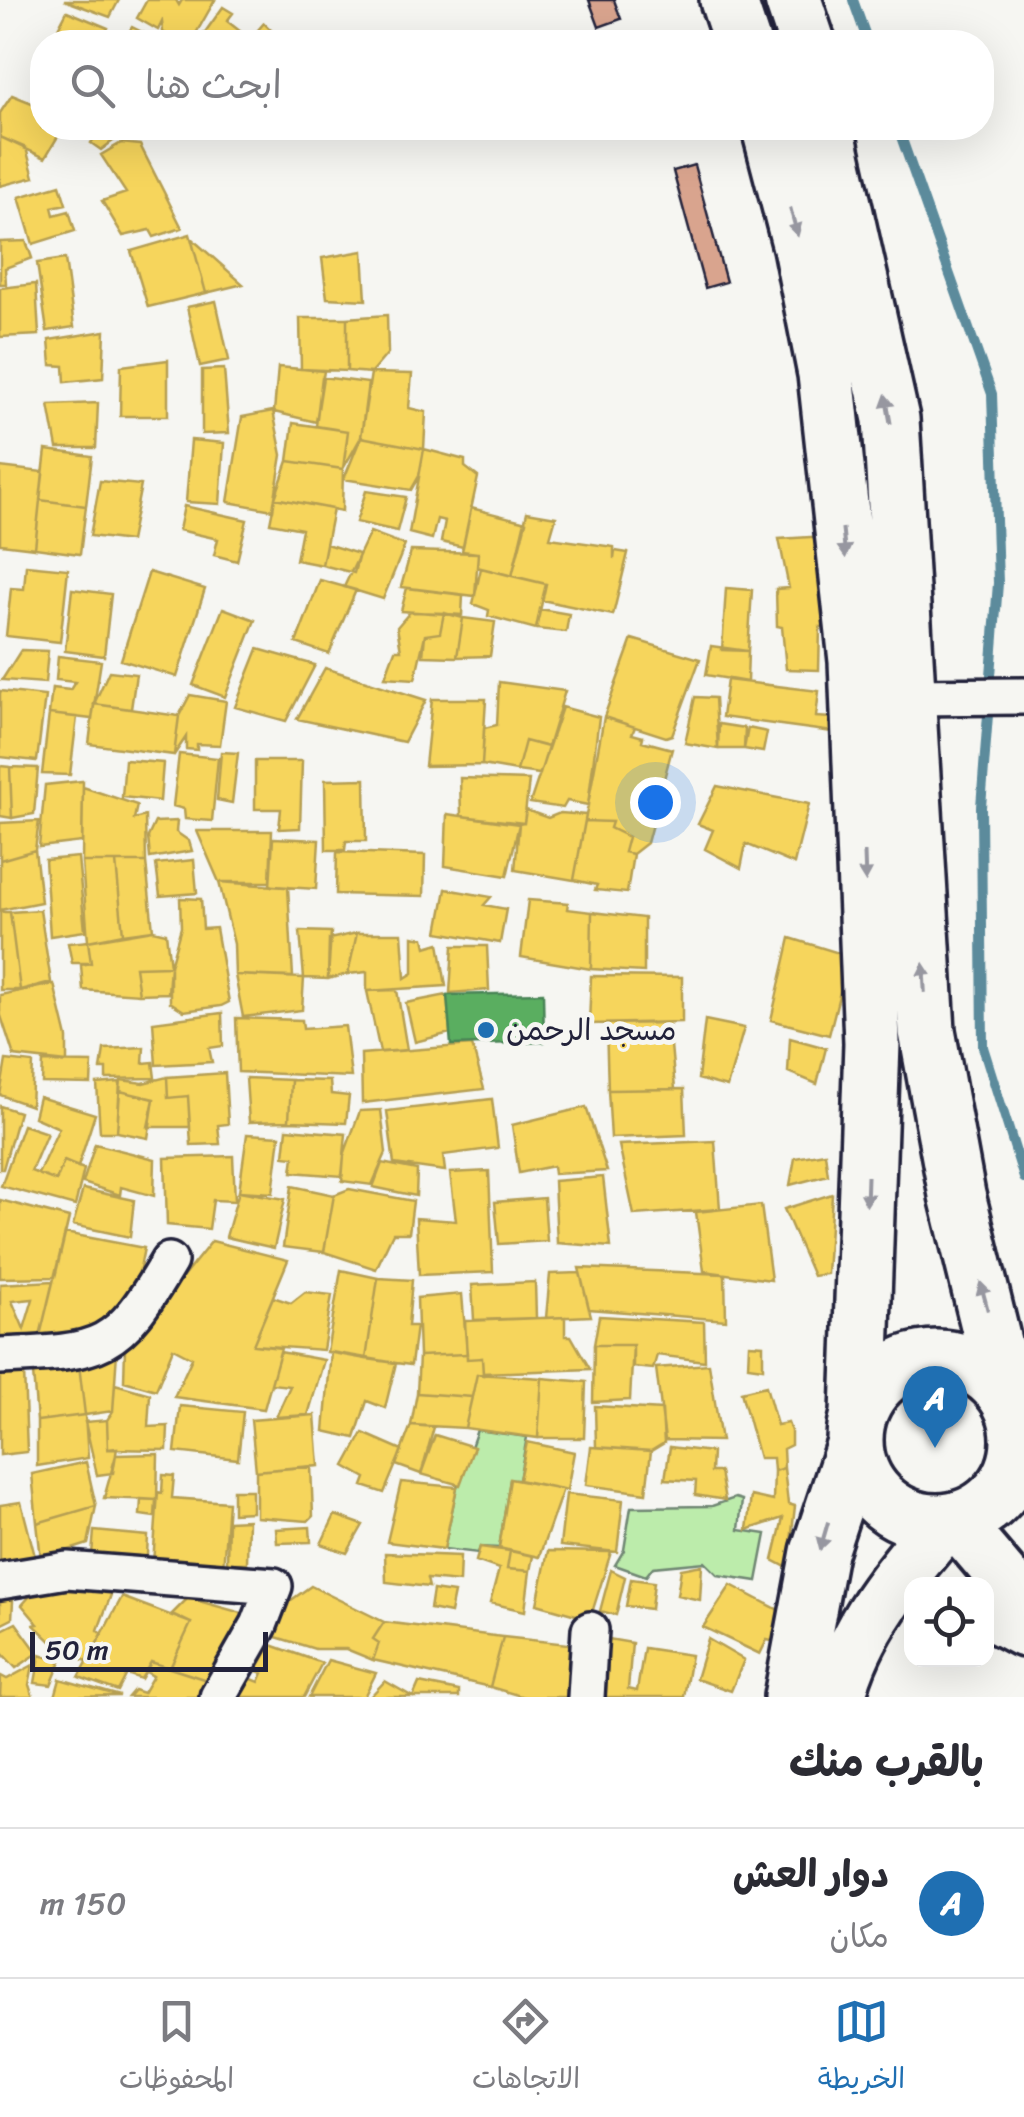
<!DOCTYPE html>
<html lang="ar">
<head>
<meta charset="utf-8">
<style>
	:root { --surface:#fff; --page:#f2f2f3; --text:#2b2b33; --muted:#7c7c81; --line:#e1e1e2; --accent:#1f6fb2 }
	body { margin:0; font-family:Sriracha,"Playpen Sans Arabic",sans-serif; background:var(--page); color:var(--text); direction:rtl }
	.controls { position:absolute; right:30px; bottom:30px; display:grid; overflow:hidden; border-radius:20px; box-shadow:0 10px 40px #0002 }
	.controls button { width:90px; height:90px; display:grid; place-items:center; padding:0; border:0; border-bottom:2px solid var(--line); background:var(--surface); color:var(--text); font:50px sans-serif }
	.scale { position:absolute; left:30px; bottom:25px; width:238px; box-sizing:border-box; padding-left:10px; border:5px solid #22223b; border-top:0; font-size:28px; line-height:35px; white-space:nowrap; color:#22223b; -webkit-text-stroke:8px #f6f6f2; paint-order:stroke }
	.you { position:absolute; left:655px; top:802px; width:35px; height:35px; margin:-25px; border:8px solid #fff; border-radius:50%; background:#1a73e8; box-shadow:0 0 0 15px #1a73e833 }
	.badge { display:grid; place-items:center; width:65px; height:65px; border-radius:50%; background:var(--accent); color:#fff; font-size:32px; font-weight:700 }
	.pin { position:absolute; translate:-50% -82px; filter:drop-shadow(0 2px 5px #0008) }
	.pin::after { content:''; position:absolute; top:52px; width:35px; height:30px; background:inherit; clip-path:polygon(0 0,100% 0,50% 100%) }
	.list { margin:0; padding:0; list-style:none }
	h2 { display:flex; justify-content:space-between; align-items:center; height:130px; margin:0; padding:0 40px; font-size:42px }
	h2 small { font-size:32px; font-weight:400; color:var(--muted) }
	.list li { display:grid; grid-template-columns:65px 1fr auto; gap:30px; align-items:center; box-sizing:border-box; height:150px; padding:0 40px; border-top:2px solid var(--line) }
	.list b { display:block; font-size:38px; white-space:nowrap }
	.list p { margin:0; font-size:32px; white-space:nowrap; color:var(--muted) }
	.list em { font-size:32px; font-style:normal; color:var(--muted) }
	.icon { flex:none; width:55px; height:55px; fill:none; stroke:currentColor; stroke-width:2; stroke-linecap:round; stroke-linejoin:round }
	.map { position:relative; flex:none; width:1024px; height:1697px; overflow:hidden; direction:ltr }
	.search { position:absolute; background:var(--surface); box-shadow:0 10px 40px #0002; left:30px; right:30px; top:30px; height:110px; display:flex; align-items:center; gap:25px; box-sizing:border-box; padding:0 35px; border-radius:40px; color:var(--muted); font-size:38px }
	.sheet { height:280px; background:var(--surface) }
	nav { display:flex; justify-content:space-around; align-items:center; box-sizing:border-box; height:140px; border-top:2px solid var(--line); background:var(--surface); font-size:28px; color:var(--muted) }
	nav a { display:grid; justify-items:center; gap:5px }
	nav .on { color:var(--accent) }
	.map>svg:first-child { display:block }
	.green { fill:#bcecab; stroke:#6f8773; stroke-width:2.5 }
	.homes { fill:#f6d55c; stroke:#b69f52; stroke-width:2.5; fill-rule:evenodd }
	.public { fill:#5aae61; stroke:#498456; stroke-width:2.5 }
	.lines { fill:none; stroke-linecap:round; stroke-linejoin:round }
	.stream { stroke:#5b8b9c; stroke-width:10 }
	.building { fill:#d9a48e; stroke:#22223b; stroke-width:2.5 }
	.street-casing { stroke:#22223b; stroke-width:42 }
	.secondary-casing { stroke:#22223b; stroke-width:58 }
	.primary-casing { stroke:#22223b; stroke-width:62 }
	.street { stroke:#f6f6f2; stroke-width:35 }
	.secondary { stroke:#f6f6f2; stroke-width:50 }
	.primary { stroke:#f6f6f2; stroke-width:55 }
	.oneway { fill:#9797a0 }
	.poi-dot { fill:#1f6fb2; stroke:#f6f6f2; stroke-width:4 }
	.labels { text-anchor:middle; stroke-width:10; stroke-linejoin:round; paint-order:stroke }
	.poi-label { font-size:30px; fill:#22223b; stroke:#f6f6f2; text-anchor:start }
</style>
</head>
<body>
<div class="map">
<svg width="1024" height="1697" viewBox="0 0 1024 1697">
	<rect width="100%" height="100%" fill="#f6f6f2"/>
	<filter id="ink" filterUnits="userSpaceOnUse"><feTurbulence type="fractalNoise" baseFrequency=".01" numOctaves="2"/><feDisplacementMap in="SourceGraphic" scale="20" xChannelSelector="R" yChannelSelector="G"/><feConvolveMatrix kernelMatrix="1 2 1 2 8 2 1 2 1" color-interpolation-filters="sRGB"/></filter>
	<g filter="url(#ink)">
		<path class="green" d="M477 1430 527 1437 519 1480H510L499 1548 480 1547 478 1553 444 1549 457 1487Z
			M735 1498 742 1500 739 1530 766 1534 757 1581 718 1575 705 1562 653 1567 646 1576 615 1565 624 1550 631 1507 712 1506Z"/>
		<path class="homes" d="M64 0H119L110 17Z
			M147 0H176L179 5 182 0H215L191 42H180L163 32 162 22 158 30 137 18Z
			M223 7 233 13 227 21 250 39 264 23 283 42H198Z
			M67 11 108 28 102 42H51Z
			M132 27 162 42H122Z
			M12 95 42 107V128H63L45 158 0 137V113Z
			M101 128H150L144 137 129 129 101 150 91 143Z
			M0 137 26 148 34 177 0 186Z
			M121 143 140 145 182 228 154 237 150 230 123 236 102 201 126 193 101 155Z
			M60 185 66 204 52 207 54 215 69 211 75 231 33 244 19 197Z
			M190 234 206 293 148 307 131 251Z
			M191 238 243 284 206 293Z
			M26 241 32 258 5 268 6 284H0V242Z
			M363 251 366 300 327 298 322 258Z
			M65 259 74 327 47 331 37 263Z
			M36 284 39 335 0 337V288Z
			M216 301 229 360 200 366 187 307Z
			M387 315 388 353 371 373 347 371V318Z
			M300 318H347V371L301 369Z
			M105 331 103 378 65 382 64 366 51 365 49 340Z
			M168 360V416H120L121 366Z
			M278 367 324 371 316 422 274 412Z
			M224 369 229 433 202 434V370Z
			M371 373 412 374 409 408 426 412 424 449 361 437Z
			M322 377 368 383 361 437 343 469 348 431 316 426Z
			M98 403 96 448H57L49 405Z
			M273 411 282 455 273 510 228 502 242 417Z
			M293 423 348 431 343 469 288 461Z
			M361 437 424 449 419 476 411 490 344 479Z
			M191 440 224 443 220 504 186 502Z
			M424 449 465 460V467L478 477 463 547 441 542 445 521 437 519 432 539 409 533Z
			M46 450 92 456 86 506 40 500Z
			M288 461 343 469 342 511 275 498Z
			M0 467 43 472 35 548 0 544Z
			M100 481 141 485 130 541 90 536Z
			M366 491 406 497 397 531 356 522Z
			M275 498 333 509 322 565 296 560 302 529 270 523Z
			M40 500 86 506 80 554 35 548Z
			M184 506 247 520 237 561 214 555 218 539 179 530Z
			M471 508 526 522 512 576 477 567 478 553 462 551Z
			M527 512 556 517 550 538 614 547V559L615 551 628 553 613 615 542 600 546 584 512 576Z
			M370 532 405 545 383 599 344 587Z
			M826 536 839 626 820 627 819 670 786 669 782 627 777 626 776 589 789 588 779 539Z
			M326 544 359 554 354 573 322 565Z
			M411 551 478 553 475 596 401 587Z
			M26 565 68 569 60 642 6 636 11 588 24 589Z
			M481 568 546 584 536 629 488 616 489 610 473 604Z
			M149 572 205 589 177 677 121 660Z
			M320 580 356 590 329 654 296 643Z
			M407 588 463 595 462 615 401 611Z
			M726 588 752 590 748 651 722 650Z
			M72 589 111 594 104 656 65 651Z
			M223 608 255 620 225 697 193 685Z
			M540 609 569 614 566 632 536 629Z
			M410 612 444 613 440 633 425 635 415 679 385 677 395 650H401L397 627Z
			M444 613 463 618 457 657 423 656 425 635 440 633Z
			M463 618 495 622 490 656 457 657Z
			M632 639 700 659 672 735 666 737 604 717Z
			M711 646 748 651 747 682 706 675Z
			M258 649 315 665 286 721 235 707Z
			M21 650 48 651 45 683 2 680Z
			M58 656 101 661 92 719 49 714 52 688 70 690 75 682 56 680Z
			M325 668 426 700 404 742 297 719Z
			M109 671 136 674 131 709 94 704Z
			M727 680 819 691 816 717 832 718 833 732 722 717Z
			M499 682 565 691 548 747 525 741 517 771 482 765 484 728 497 725Z
			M0 691 45 696 37 761 0 757Z
			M190 695 226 701 220 745 197 744V750L186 749V737L174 755 179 716Z
			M695 697 715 698 718 749 685 743Z
			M432 699H486L482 765 425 766Z
			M94 704 179 716 174 755 89 744Z
			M562 707 599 717 588 805 567 801 563 808 530 803Z
			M49 714 77 717 70 775 42 774Z
			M604 717 635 727 632 734 643 737 642 741 672 749 647 843 633 854 624 852 628 837 610 828 612 822 585 821Z
			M719 724 745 728 744 749H718Z
			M748 728 767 732 763 752 744 749Z
			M525 741 548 747 540 774 517 771Z
			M221 752 238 753 232 803 217 800Z
			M179 754 218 758 212 821 185 819 184 809 173 806Z
			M125 760 163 763 160 801 122 797Z
			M255 761H302L300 828 279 829 281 809H255Z
			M0 766 10 767 12 818 0 816Z
			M10 767 38 768 34 814 12 818Z
			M460 778 529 780 524 823 461 816Z
			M365 779 366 841H346L345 850H326L325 780Z
			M83 781 82 842 39 847 45 785Z
			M717 786 809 804 794 864 746 844 741 868 705 849 713 830 698 824Z
			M83 787 137 805 134 819 145 816 146 862H82Z
			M526 810 548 818 560 813 586 815 574 880 515 870 519 824 524 823Z
			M447 814 519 824 507 876 445 866Z
			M39 821 35 850 0 860V823Z
			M177 821 176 832 189 841 192 851 150 858 148 837 155 822Z
			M585 821 612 822 610 828 628 837 624 852 633 854 627 893 595 890 597 885 574 880Z
			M197 831H272L270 882H219Z
			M273 838 319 840 316 889 270 886Z
			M35 850 41 902 0 910V860Z
			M337 852 425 855 424 896 336 894Z
			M78 857 85 931 50 936 45 860Z
			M194 860 197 893 160 896 156 864Z
			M82 862H116L123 934 88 941Z
			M116 862H146L153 930 123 934Z
			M219 882 288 887 293 977 235 975 234 944Z
			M446 889 491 897 484 905 506 909 500 943 438 932Z
			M180 898 201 899 203 929 216 928 229 1002 221 1006 184 1011 170 1002V966L181 927Z
			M528 900 568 903 567 909 592 912 591 969 521 957Z
			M40 910 51 982 20 990 10 912Z
			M0 912H10L20 990H0Z
			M592 912 644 918V972L591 969Z
			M153 930 166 933 170 966 135 967 139 994 83 990 81 965 91 963 88 941Z
			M300 931 331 932 328 979 304 978Z
			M357 933H402L405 978 413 973V936L424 938 426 947 439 943 446 986 367 991V972L348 974Z
			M357 933 348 974 328 979 329 939Z
			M790 938 849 956 829 1035 771 1020Z
			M88 941 91 963H72L68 943Z
			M453 946H487L489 990 450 993Z
			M170 966 168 993 139 994 135 967Z
			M235 975 304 978 302 1010 243 1017Z
			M591 976 682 977V1022L589 1024Z
			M54 984 67 1038V1062L14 1056 0 1013V995Z
			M397 990 407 1050 380 1052 367 991Z
			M447 995 450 1033 415 1042 406 1003Z
			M222 1013 223 1046 209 1048 212 1062 156 1065 153 1022Z
			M236 1018 302 1020 303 1029 345 1026 351 1077 238 1072Z
			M705 1020 744 1028 727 1087 698 1079Z
			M669 1023 675 1089 608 1090 606 1024Z
			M790 1038 826 1048 817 1084 788 1072Z
			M472 1045 484 1089 362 1103 361 1054Z
			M144 1047 143 1063 153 1062 155 1078 106 1079V1069H101L104 1049Z
			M6 1060 33 1063 31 1106 0 1095Z
			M43 1062 92 1063 91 1084 42 1083Z
			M225 1073 228 1124 218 1125 220 1144 191 1145 188 1096 168 1098 167 1077Z
			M167 1077 168 1098 188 1096 190 1127H148L154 1099 120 1091 121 1080 143 1083Z
			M246 1078 291 1080 289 1121 249 1122Z
			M291 1080 330 1081 331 1094 349 1096 346 1123 289 1121Z
			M120 1082 117 1132H100L97 1084Z
			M684 1089 686 1135 611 1138 608 1090Z
			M120 1091 154 1099 148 1138 117 1132Z
			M39 1097 95 1114 78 1167 64 1161 56 1181 38 1174 59 1128 34 1117Z
			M492 1099 498 1148 443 1155 445 1171 394 1164 387 1111Z
			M0 1106 19 1112 3 1169H0Z
			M586 1107 607 1171 554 1174 553 1166 519 1173 512 1125Z
			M381 1110 386 1153 372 1185 342 1181 344 1155 360 1111Z
			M23 1125 47 1133 31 1171 56 1181 64 1161 84 1169 75 1206 1 1186Z
			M287 1129 346 1134 342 1176 292 1172 294 1157 284 1156Z
			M247 1134 280 1136 273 1193 239 1191Z
			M715 1141 720 1209 634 1215 619 1145Z
			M95 1144 155 1159 154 1196 121 1187 120 1195 83 1183Z
			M825 1153 828 1175 790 1185 795 1158Z
			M233 1156 235 1201 213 1200 209 1229 167 1225 165 1158Z
			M382 1163 417 1170 416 1196 373 1187Z
			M489 1171 493 1272 419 1275 416 1218 456 1221 450 1173Z
			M603 1177 611 1247 557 1243 554 1181Z
			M292 1186 334 1195 324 1252 283 1247Z
			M83 1189 134 1200 130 1237 73 1225Z
			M349 1189 413 1201 409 1233H393L376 1269 324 1252 334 1195Z
			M239 1191 285 1199 274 1248 226 1237Z
			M832 1194 827 1274 813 1276 784 1209Z
			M544 1198 547 1241 499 1244 495 1202Z
			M0 1200 69 1218 55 1277 0 1278Z
			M761 1205 771 1280 704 1271 696 1212Z
			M65 1233 144 1248 132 1308 124 1317 111 1311 105 1336 39 1340Z
			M212 1241 288 1260 253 1345 281 1348 264 1409 174 1397 192 1358 173 1348 156 1390 124 1381 125 1349Z
			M579 1268 725 1274 726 1320 589 1309Z
			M341 1270 378 1278 366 1359 327 1352Z
			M580 1273 591 1316 546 1318 550 1274Z
			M378 1278 412 1280 408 1326H416L411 1365 366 1359Z
			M53 1281 39 1340 0 1341V1284ZM33 1299 24 1329 12 1301Z
			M535 1282 536 1318 474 1320 472 1285Z
			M305 1292 332 1295 323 1350 253 1345 273 1297 291 1303Z
			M462 1294 467 1354 419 1356 417 1298Z
			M599 1316 704 1322 705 1361 657 1355 653 1369 633 1367V1345H594Z
			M565 1317V1336H571L590 1369 483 1373 482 1358 467 1359 465 1321Z
			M749 1344 763 1345V1368L748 1366Z
			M594 1345H633L630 1400 593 1402Z
			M117 1352 113 1411 85 1415 79 1365Z
			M280 1352 324 1360 308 1415 276 1417 290 1386 271 1384Z
			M331 1352 396 1363 385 1408 367 1401 355 1438 324 1431Z
			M467 1354V1359L482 1358 483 1375 477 1374 472 1397 417 1393 419 1356Z
			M709 1364 721 1441 665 1440 656 1368Z
			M79 1365 85 1415 37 1421 33 1373Z
			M24 1371 27 1452 0 1455V1375Z
			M477 1374 542 1378 538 1438 465 1428Z
			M542 1378 586 1382 584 1438H538Z
			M115 1384 150 1394 148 1427 168 1426 167 1450 108 1449 107 1420 113 1411Z
			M766 1386 777 1425 788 1423 791 1431V1445L783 1449 784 1468 774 1471 773 1458H759L741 1392Z
			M417 1393 472 1397 465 1428 411 1425Z
			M180 1406 243 1412 238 1459 175 1452Z
			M595 1406 662 1410 664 1443 651 1451 596 1447Z
			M85 1415 88 1458 37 1466V1421Z
			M315 1415 319 1466 256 1471 251 1420Z
			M107 1420 108 1449 117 1448 113 1473 97 1475 85 1422Z
			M411 1425 434 1427 421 1474 396 1465Z
			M363 1433 402 1450 384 1493 363 1486 366 1478 345 1466Z
			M435 1435 474 1447 460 1485 421 1474Z
			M527 1442 574 1452 567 1490 519 1480Z
			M591 1447 651 1451 646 1493 586 1485Z
			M670 1447 712 1452 711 1472H720L725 1500 695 1495 696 1481 665 1479Z
			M158 1454 157 1500 104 1498 116 1455Z
			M86 1462 96 1506 37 1523 32 1474Z
			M311 1466 313 1516 308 1521 256 1517V1471Z
			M784 1468 788 1504 795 1506 788 1568 773 1560 783 1518 747 1530 751 1496 773 1501 774 1471Z
			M163 1475 174 1476 172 1498 228 1502 223 1569 153 1564 158 1492 162 1493Z
			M510 1479 563 1489 539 1557 499 1548Z
			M401 1482 457 1487 444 1549 387 1542Z
			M233 1490H252V1512L233 1513Z
			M566 1494 623 1500 617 1552 560 1546Z
			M141 1499 156 1500 155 1517 140 1515Z
			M21 1502 38 1568 0 1576V1505Z
			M96 1506 88 1544 41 1559 37 1523Z
			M335 1515 363 1525 347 1553 321 1544Z
			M248 1520 247 1563H227L228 1521Z
			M310 1527 311 1542 277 1543 276 1529Z
			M94 1531 148 1536 146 1572 91 1567Z
			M480 1547 510 1551 507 1569 530 1571 525 1611 490 1603 499 1569 476 1561Z
			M510 1551 533 1556 530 1571 507 1569Z
			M548 1551 611 1552 590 1619 537 1604Z
			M385 1553 460 1556 459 1582 427 1579 429 1587 386 1582Z
			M702 1565 700 1600 677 1595 681 1569Z
			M611 1570 625 1577 616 1615 600 1611Z
			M47 1577 89 1580 112 1592 98 1630 102 1634 87 1661 63 1653 34 1625 38 1624 22 1605Z
			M631 1579 654 1582 651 1609 626 1606Z
			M7 1585 13 1601 12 1619 0 1625V1587Z
			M731 1585 792 1617 781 1643 767 1640 760 1654 703 1627Z
			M311 1586 384 1622 373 1639 379 1643 373 1660 346 1649H315L266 1634 280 1608Z
			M433 1590 454 1593 450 1613 430 1609Z
			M122 1597 191 1623 170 1668 151 1662 141 1679 127 1674 118 1691 79 1677Z
			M188 1598 249 1615 216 1683 170 1668 191 1623 172 1614Z
			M384 1622 503 1637 490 1687 373 1660 379 1643 373 1639Z
			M16 1623 38 1653 16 1668 0 1651V1631Z
			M591 1636 632 1643 628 1689 637 1691 644 1648 691 1655 684 1697H588Z
			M503 1637 587 1646 584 1697H524L490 1687Z
			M708 1639 744 1660 731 1691 696 1679Z
			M260 1641 322 1663 304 1697H233L242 1675 259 1682 263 1673 247 1668Z
			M40 1655 61 1661 51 1685 35 1683Z
			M328 1660 376 1673 364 1697H309Z
			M151 1662 216 1683 208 1697H128L134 1690 143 1693 153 1676 146 1672Z
			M33 1665 29 1685 33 1697H0L1 1676 7 1679Z
			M60 1679 120 1696 55 1697Z
			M385 1681 413 1697 419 1683 459 1691V1697H370Z"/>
		<path class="public" d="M543 993 544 1042 451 1045 447 995Z"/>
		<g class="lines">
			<path class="stream" d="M853 0 868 42
				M898 128 992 394 998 583 981 807 983 1047 1024 1178"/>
		</g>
		<path class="building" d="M589 0H614L621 19 599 27Z
			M694 165 726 282 705 288 673 171Z"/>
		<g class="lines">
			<g class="street-casing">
				<path id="street" d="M906 697 1024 696
					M0 1356C104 1352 116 1351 169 1261
					M0 1581 67 1570 274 1586 259 1625 218 1697
					M586 1697 590 1630"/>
			</g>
			<g class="secondary-casing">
				<path id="secondary" d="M1020 1436 1024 1443
					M955 1521 1024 1602"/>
			</g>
			<g class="primary-casing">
				<path id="primary" d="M728 0 742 42
					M793 0 807 42
					M770 128 801 247 826 374 857 661 872 1043 859 1414
					M826 128 891 419 927 1031 957 1195 1005 1391
					M855 1440a82 82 0 1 1 164 0a82 82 0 1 1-164 0Z
					M986 1609 1024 1629
					M792 1697 819 1552 855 1443
					M837 1697C854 1628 900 1574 945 1522"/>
			</g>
			<use href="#street" class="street"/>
			<use href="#secondary" class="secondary"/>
			<use href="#primary" class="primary"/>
		</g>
		<defs><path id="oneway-solid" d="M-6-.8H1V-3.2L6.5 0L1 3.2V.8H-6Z" transform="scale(2.5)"/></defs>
		<g class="oneway">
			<use href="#oneway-solid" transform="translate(794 222) rotate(75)"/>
			<use href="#oneway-solid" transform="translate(888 409) rotate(-100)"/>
			<use href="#oneway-solid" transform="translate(844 543) rotate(84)"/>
			<use href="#oneway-solid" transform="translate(865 867) rotate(88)"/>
			<use href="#oneway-solid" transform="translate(924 978) rotate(-93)"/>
			<use href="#oneway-solid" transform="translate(867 1191) rotate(92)"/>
			<use href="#oneway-solid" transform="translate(984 1296) rotate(-105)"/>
			<use href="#oneway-solid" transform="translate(824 1536) rotate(106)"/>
		</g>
	</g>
	<circle class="poi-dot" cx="486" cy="1030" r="10"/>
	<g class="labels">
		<g class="poi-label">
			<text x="506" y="1040">مسجد الرحمن</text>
		</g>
	</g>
</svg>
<div class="controls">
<button><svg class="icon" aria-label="locate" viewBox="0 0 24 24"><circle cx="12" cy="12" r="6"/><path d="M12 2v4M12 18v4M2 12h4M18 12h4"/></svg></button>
</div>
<div class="scale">50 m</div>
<div class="you"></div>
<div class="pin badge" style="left:935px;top:1448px">A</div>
<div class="search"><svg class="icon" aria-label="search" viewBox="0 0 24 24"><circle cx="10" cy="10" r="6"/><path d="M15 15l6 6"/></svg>ابحث هنا</div>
</div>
<section class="sheet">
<h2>بالقرب منك<small></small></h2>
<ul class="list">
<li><span class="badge">A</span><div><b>دوار العش</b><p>مكان</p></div><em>150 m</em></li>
</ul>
</section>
<nav>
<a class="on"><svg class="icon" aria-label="map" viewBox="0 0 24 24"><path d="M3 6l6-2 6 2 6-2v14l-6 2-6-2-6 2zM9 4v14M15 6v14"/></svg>الخريطة</a>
<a><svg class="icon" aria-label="directions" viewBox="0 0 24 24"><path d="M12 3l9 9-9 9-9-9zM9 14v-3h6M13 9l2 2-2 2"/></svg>الاتجاهات</a>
<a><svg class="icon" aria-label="saved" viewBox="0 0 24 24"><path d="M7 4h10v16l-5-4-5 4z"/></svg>المحفوظات</a>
</nav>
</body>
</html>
